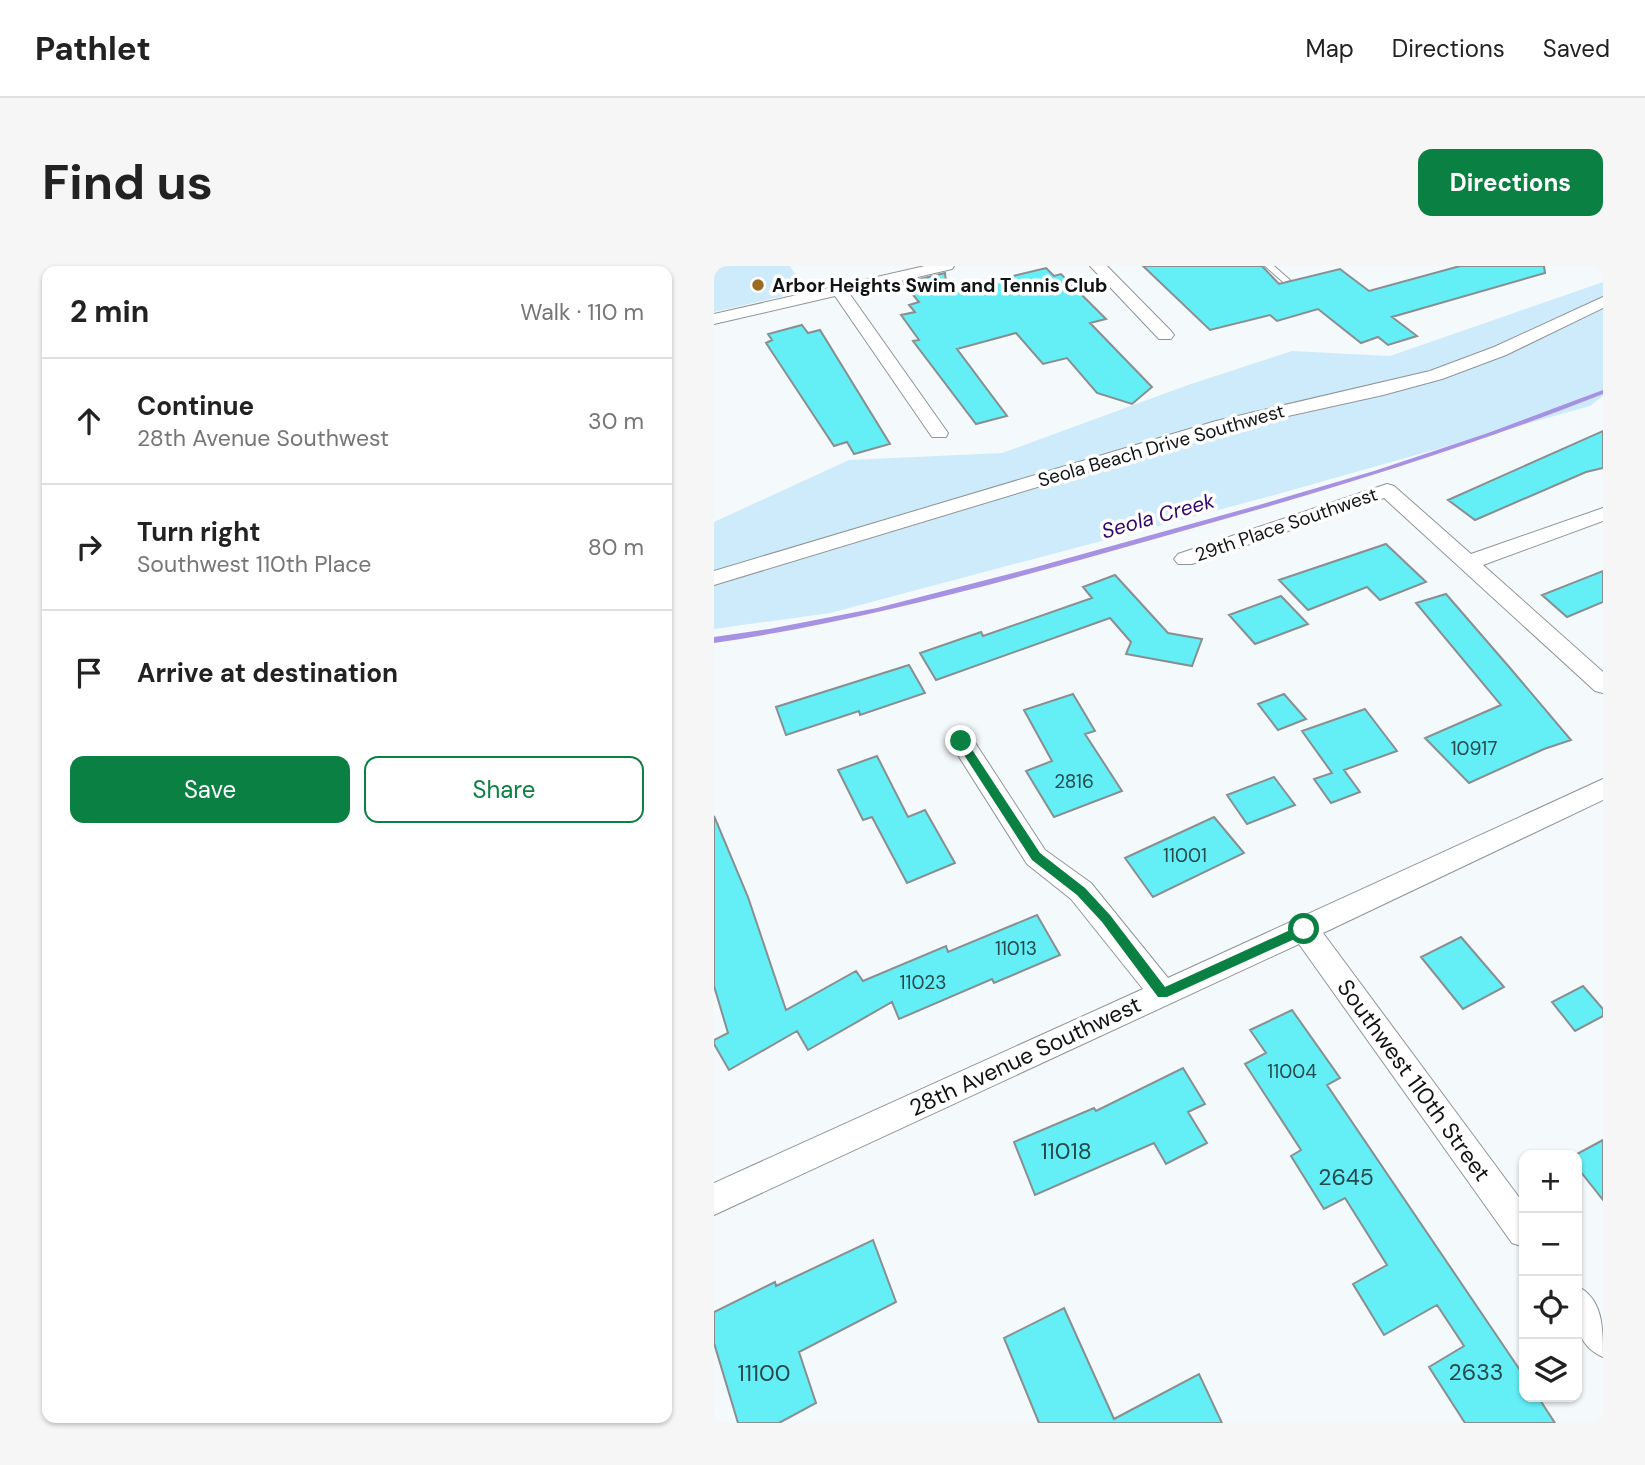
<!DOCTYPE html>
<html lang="en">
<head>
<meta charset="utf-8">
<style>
	:root { --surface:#fff; --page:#f6f6f6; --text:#222; --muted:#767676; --line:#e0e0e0; --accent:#0b8043 }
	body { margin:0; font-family:"DM Sans",sans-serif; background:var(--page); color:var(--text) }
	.controls { position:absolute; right:21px; bottom:21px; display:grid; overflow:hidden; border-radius:14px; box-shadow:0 2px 5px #0004 }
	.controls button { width:63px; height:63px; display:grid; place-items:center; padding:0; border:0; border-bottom:2px solid var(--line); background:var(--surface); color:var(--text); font:35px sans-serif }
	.stop { position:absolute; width:21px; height:21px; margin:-16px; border:5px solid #0b8043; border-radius:50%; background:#fff }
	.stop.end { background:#0b8043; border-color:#fff; box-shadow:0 2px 7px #0008 }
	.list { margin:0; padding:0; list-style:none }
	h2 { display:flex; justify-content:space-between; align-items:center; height:91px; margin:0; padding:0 28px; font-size:30px }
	h2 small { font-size:23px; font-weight:400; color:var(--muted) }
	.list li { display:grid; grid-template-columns:46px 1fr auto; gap:21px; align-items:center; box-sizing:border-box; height:126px; padding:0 28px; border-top:2px solid var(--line) }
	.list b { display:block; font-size:26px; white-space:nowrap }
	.list p { margin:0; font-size:23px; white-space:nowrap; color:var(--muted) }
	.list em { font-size:23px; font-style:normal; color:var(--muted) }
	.actions { display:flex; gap:14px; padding:21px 28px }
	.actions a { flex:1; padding:16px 0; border:2px solid var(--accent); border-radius:14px; text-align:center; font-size:24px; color:var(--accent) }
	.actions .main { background:var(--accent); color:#fff }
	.icon { flex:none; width:38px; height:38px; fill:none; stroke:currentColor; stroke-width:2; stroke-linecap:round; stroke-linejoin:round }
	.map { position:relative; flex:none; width:889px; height:1157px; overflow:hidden; border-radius:14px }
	header { display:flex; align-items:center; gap:42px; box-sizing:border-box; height:98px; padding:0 35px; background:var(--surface); border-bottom:2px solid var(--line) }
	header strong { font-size:33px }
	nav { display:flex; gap:38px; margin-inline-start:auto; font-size:24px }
	.intro { display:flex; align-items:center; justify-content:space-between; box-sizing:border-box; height:168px; padding:0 42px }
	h1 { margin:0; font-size:49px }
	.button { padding:18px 32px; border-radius:14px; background:var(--accent); color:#fff; font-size:24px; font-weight:700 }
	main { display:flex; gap:42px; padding:0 42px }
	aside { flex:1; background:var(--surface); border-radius:14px; box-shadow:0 2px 5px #0004 }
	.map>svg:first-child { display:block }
	.green { fill:#ceebfb }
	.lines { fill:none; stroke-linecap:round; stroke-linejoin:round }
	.stream { fill:#a791e3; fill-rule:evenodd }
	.building { fill:#64eef6; stroke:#898f90; stroke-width:2 }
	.lane-casing { stroke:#8f9497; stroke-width:2 }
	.street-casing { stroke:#8f9497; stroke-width:2 }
	.lane { fill:#fff; fill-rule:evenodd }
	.street { fill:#fff; fill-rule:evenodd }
	.route { fill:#0b8043 }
	.poi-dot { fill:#9c6b1f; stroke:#fff; stroke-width:2.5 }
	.labels { text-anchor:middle; stroke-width:7; stroke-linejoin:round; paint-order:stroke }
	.far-poi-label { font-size:19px; font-weight:bold; fill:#111314; stroke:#fff; text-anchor:start }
	.far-street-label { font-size:19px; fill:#111314; stroke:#fff }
	.number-label { font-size:19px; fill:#264a4c }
	.far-water-label { font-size:21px; font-style:italic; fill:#34056a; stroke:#fff }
	.street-label { font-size:23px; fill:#111314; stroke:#fff }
	.near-number-label { font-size:23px; fill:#264a4c }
</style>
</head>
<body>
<header>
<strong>Pathlet</strong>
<nav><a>Map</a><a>Directions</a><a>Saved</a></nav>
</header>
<div class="intro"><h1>Find us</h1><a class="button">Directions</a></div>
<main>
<aside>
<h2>2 min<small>Walk · 110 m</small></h2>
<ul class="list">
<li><svg class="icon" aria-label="ahead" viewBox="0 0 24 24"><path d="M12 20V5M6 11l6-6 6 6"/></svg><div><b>Continue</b><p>28th Avenue Southwest</p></div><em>30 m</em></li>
<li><svg class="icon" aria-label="right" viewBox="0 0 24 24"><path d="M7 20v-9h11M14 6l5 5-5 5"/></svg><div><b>Turn right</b><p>Southwest 110th Place</p></div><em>80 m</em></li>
<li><svg class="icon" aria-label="arrive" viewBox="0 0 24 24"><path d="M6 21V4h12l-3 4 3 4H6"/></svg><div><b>Arrive at destination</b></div></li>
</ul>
<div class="actions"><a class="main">Save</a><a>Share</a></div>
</aside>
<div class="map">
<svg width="889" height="1157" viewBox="0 0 889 1157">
	<rect width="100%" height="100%" fill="#f4f9fc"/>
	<path class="green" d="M0 0H76L91 25 0 46Z
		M889 16V130L876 140 553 231 116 347 0 363V256L135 194 288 187 474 119 578 85 676 90Z"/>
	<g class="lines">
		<path class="stream" d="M889 124V128C741 187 590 231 437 274 292 315 149 355 0 377V371L55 363 163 342 322 301 545 239 660 205 774 167Z"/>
	</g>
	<path class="building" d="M429 0H548L565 18 626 3 655 25 746 0H830L831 7 678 51 703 70 674 79 664 71 647 77 604 43 563 55 556 49 496 64Z
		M332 2 340 10 347 8 392 53 376 57 438 121 418 138 383 127 353 92 329 98 302 67 243 83 293 150 262 158 199 75 205 74 187 49 201 46 195 39 205 36 189 17 231 7 233 26Z
		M88 59 94 67 106 64 176 178 140 188 133 176 120 180 52 77 58 74 54 68Z
		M889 165V202L872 206 761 254 734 234Z
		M672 278 712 316 666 334 653 321 594 344 565 314Z
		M889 305V336L853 351 828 329Z
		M401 309 454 367 488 373 478 400 412 388 417 376 396 352 222 414 206 387 267 366 269 370 378 332 369 321Z
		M732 328 796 402 857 474 830 483 755 517 711 472 787 439 702 337Z
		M567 330 594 358 541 378 515 349Z
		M195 399 211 427 146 449 145 445 72 469 62 441Z
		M359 428 381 465 371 468 408 525 340 551 312 505 338 495 310 444Z
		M570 428 592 453 564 464 544 438Z
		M651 443 683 485 630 504 646 526 617 537 600 513 618 507 588 465Z
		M163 490 194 551 211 544 241 597 193 617 158 551 149 554 124 504Z
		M560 511 581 539 533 558 513 529Z
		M0 550 34 631 72 744 142 705 149 715 232 680 234 686 323 649 346 689 280 717 278 713 185 753 178 736 94 784 83 765 15 804 0 778V774L14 767 0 720Z
		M500 551 530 587 439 631 411 592Z
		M747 671 790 721 749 743 707 691Z
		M869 720 889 743V750L861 765 838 736Z
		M578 744 626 812 613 819 810 1110V1131H824L841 1157H751L715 1101 750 1080 723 1039 670 1069 639 1018 673 999 631 932 610 943 577 890 587 884 531 798 552 787 536 764Z
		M469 802 491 838 474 846 493 877 452 898 440 877 321 929 300 876 380 842 382 845Z
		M889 874V934L863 901 861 889Z
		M159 974 182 1036 85 1086 102 1137 65 1157H24L0 1077V1046L61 1016 62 1020Z
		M350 1042 400 1153 485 1108 508 1157H325L290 1072Z"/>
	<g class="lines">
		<g class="lane-casing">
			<path id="lane" d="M551 0H560L576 14 569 16Z"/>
		</g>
		<g class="street-casing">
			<path id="street" d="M211 0H240L238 3 135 27 234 167 232 171H218L121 30 0 58V48Z
				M376 0H393L457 65 460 69 457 73H445Z
				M889 31V42L792 89 728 113 669 129 515 163 0 319V305L502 155 716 105 780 81Z
				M673 218 680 220 757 288 889 242V255L769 299 889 406V427L881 425 670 232 478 298H464L460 293 464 288Z
				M247 466 256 469 331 584 377 617 454 712 889 513V534L609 667 810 938V981L798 977 585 678 0 949V917L429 723 357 633 313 598 235 475 238 469Z
				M863 1020C889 1033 889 1061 889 1091 858 1078 862 1048 863 1020Z"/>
		</g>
		<use href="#lane" class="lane"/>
		<use href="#street" class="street"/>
	</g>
	<path class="route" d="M247 472 251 473 326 587 371 622 396 649 451 721 585 660H594V667L453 731H444L388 656 363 629 318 594 243 478V473Z"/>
	<circle class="poi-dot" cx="44" cy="19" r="7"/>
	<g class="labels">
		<g class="far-poi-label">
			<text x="58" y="26">Arbor Heights Swim and Tennis Club</text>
		</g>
		<g class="far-street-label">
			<text transform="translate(447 179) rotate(-16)" y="7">Seola Beach Drive Southwest</text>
			<text transform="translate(572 258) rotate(-19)" y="7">29th Place Southwest</text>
		</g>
		<g class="number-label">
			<text x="760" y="489">10917</text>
			<text x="360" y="522">2816</text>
			<text x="471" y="596">11001</text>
			<text x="302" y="689">11013</text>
			<text x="209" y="723">11023</text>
			<text x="578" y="812">11004</text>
		</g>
		<g class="far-water-label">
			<text transform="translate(444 250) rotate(-16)" y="7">Seola Creek</text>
		</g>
		<g class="street-label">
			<text transform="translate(311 790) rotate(-25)" y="8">28th Avenue Southwest</text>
			<text transform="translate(700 814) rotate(54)" y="8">Southwest 110th Street</text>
		</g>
		<g class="near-number-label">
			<text x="352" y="893">11018</text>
			<text x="632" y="919">2645</text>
			<text x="762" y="1114">2633</text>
			<text x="50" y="1115">11100</text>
		</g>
	</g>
</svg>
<div class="controls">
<button>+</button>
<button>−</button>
<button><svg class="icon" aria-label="locate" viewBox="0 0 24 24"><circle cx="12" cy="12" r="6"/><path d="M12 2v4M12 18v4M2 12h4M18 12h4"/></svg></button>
<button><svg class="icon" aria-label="layers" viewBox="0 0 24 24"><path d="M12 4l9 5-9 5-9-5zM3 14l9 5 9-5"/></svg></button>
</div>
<div class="stop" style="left:590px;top:663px"></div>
<div class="stop end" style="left:247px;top:475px"></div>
</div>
</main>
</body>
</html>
